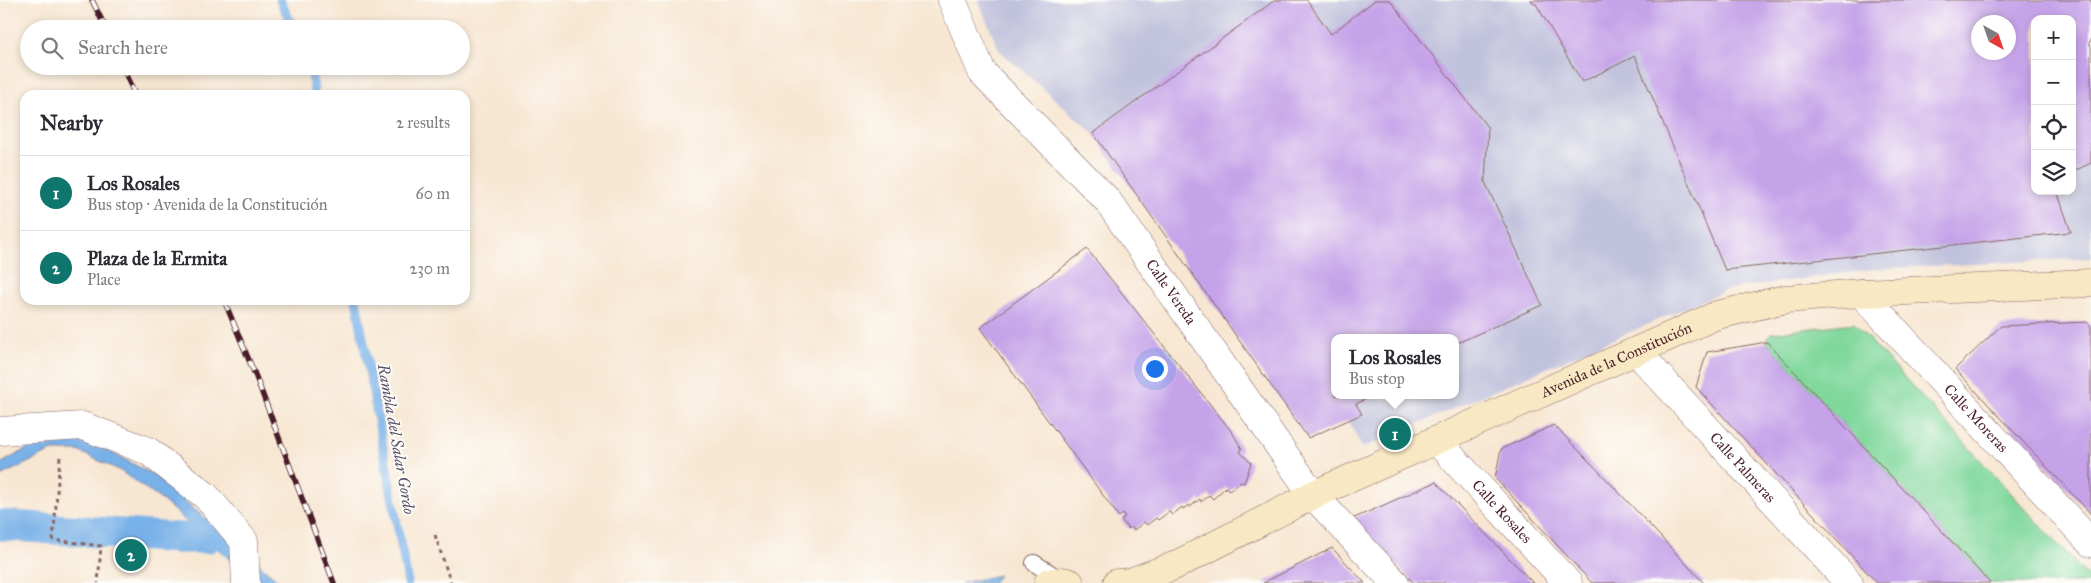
<!DOCTYPE html>
<html lang="en">
<head>
<meta charset="utf-8">
<style>
	:root { --surface:#fff; --page:#f7f7f7; --text:#2b2b33; --muted:#7c7c81; --line:#e1e1e2; --accent:#0f766e }
	body { margin:0; font-family:"IM FELL Great Primer",serif; background:var(--page); color:var(--text) }
	.controls { position:absolute; right:15px; top:15px; display:grid; overflow:hidden; border-radius:10px; box-shadow:0 2px 8px #0003 }
	.controls button { width:45px; height:45px; display:grid; place-items:center; padding:0; border:0; border-bottom:1px solid var(--line); background:var(--surface); color:var(--text); font:25px sans-serif }
	.compass { position:absolute; left:1971px; top:15px; width:45px; height:45px; border-radius:50%; background:var(--surface); box-shadow:0 2px 8px #0003; rotate:140deg }
	.you { position:absolute; left:1154px; top:368px; width:18px; height:18px; margin:-12px; border:4px solid #fff; border-radius:50%; background:#1a73e8; box-shadow:0 0 0 8px #1a73e833 }
	.badge { display:grid; place-items:center; width:32px; height:32px; border-radius:50%; background:var(--accent); color:#fff; font-size:16px; font-weight:700 }
	.pin { position:absolute; translate:-50% -50%; border:2px solid #fff; box-shadow:0 1px 5px #0006 }
	.popup { position:absolute; left:1331px; top:334px; width:128px; height:65px; box-sizing:border-box; display:grid; place-content:center; border-radius:10px; background:var(--surface); filter:drop-shadow(0 1px 4px #0005); font-size:16px; white-space:nowrap; color:var(--muted) }
	.popup b { font-size:19px; color:var(--text) }
	.popup::after { content:''; position:absolute; left:50%; top:100%; margin-left:-10px; border:10px solid transparent; border-top-color:var(--surface) }
	.list { margin:0; padding:0; list-style:none }
	h2 { display:flex; justify-content:space-between; align-items:center; height:65px; margin:0; padding:0 20px; font-size:21px }
	h2 small { font-size:16px; font-weight:400; color:var(--muted) }
	.list li { display:grid; grid-template-columns:32px 1fr auto; gap:15px; align-items:center; box-sizing:border-box; height:75px; padding:0 20px; border-top:1px solid var(--line) }
	.list b { display:block; font-size:19px; white-space:nowrap }
	.list p { margin:0; font-size:16px; white-space:nowrap; color:var(--muted) }
	.list em { font-size:16px; font-style:normal; color:var(--muted) }
	.icon { flex:none; width:28px; height:28px; fill:none; stroke:currentColor; stroke-width:2; stroke-linecap:round; stroke-linejoin:round }
	.map { position:relative; flex:none; width:2091px; height:583px; overflow:hidden }
	.search { position:absolute; background:var(--surface); box-shadow:0 2px 8px #0003; left:20px; top:20px; width:450px; height:55px; display:flex; align-items:center; gap:12px; box-sizing:border-box; padding:0 18px; border-radius:28px; color:var(--muted); font-size:19px }
	.panel { position:absolute; background:var(--surface); box-shadow:0 2px 8px #0003; left:20px; top:90px; width:450px; height:215px; border-radius:15px }
	.map>svg:first-child { display:block }
	.industrial { fill:#c1c2dd; fill-rule:evenodd }
	.green { fill:#80d89c; stroke:#657c64 }
	.water { fill:#78b1e8; stroke:#61688a }
	.lines { fill:none; stroke-linecap:round; stroke-linejoin:round }
	.stream { stroke:#78b1e8; stroke-width:9 }
	.canal { stroke:#78b1e8; stroke-width:31 }
	.building { fill:#c6a3e9; fill-rule:evenodd }
	.lane-casing { stroke:#876565; stroke-width:18 }
	.street-casing { stroke:#876565; stroke-width:29 }
	.secondary-casing { stroke:#876565; stroke-width:29 }
	.path { stroke:#876565; stroke-width:3; stroke-dasharray:4 4; stroke-linecap:butt }
	.lane { stroke:#fff; stroke-width:16 }
	.street { stroke:#fff; stroke-width:28 }
	.secondary { stroke:#f8e8c3; stroke-width:28 }
	.rail-casing { stroke:#4a1f2b; stroke-width:5.5 }
	.rail { stroke:#fdfcf7; stroke-width:4; stroke-dasharray:11; stroke-linecap:butt }
	.labels { text-anchor:middle; stroke-width:4; stroke-linejoin:round; paint-order:stroke }
	.street-label { font-size:15px; fill:#4a1f2b; stroke:#fdfcf7 }
	.water-label { font-size:16px; font-style:italic; fill:#5a526d; stroke:#fdfcf7 }
</style>
</head>
<body>
<div class="map">
<svg width="2091" height="583" viewBox="0 0 2091 583">
	<rect width="100%" height="100%" fill="#fdfcf7"/>
	<filter id="ink" filterUnits="userSpaceOnUse"><feTurbulence type="fractalNoise" baseFrequency=".02" numOctaves="2"/><feDisplacementMap in="SourceGraphic" scale="10" xChannelSelector="R" yChannelSelector="G"/><feConvolveMatrix kernelMatrix="1 2 1 2 8 2 1 2 1" color-interpolation-filters="sRGB"/></filter>
	<filter id="wash" filterUnits="userSpaceOnUse"><feTurbulence type="fractalNoise" baseFrequency=".0096" numOctaves="4" result="noise"/><feDisplacementMap in="SourceGraphic" scale="20" xChannelSelector="R" yChannelSelector="G"/><feGaussianBlur stdDeviation="1.12" result="paint"/><feColorMatrix in="noise" values="0 0 0 0 0 0 0 0 0 0 0 0 0 0 0 0 0 1.4 0 .05"/><feComposite in="paint" operator="in"/></filter>
	<g filter="url(#wash)">
		<rect width="100%" height="100%" fill="#f7e6d1"/>
		<path class="industrial" d="M978 0H2091V258L1875 269 1729 289 1362 448 1347 417 1308 438 1093 133 999 50ZM2035 19H2072V191H2035ZM1978 22H2008V52H1978ZM1335 338H1455V395H1335Z"/>
		<path class="green" d="M1854 323 2091 580V583H1990L1767 342V337L1771 333Z"/>
		<path class="water" d="M80 438 108 451 154 475 281 583H257L163 501 119 470 78 451H52L0 476V464L43 440Z
			M999 575 993 583H961Z"/>
		<g class="lines">
			<path class="stream" d="M280 0 294 29
				M310 66 315 95
				M356 300 408 583"/>
			<path class="canal" d="M0 525 177 538H206L211 532"/>
		</g>
		<g id="blocks">
			<path class="building" d="M1275 0H1307L1331 34 1375 0H1390L1488 128 1485 182 1542 305 1455 344V338H1335V395H1374L1356 404 1362 414 1308 438 1093 133Z
				M1530 0H2091V41L2089 42 2091 47V163L2072 172V19H2035V191H2057L2071 232 1725 270 1635 56 1582 82 1536 4ZM1978 22H2008V52H1978Z
				M1087 249 1232 432 1242 449 1240 452 1251 463 1244 483 1241 482 1229 491 1226 487 1213 499 1209 495 1201 502 1200 499 1190 507 1189 505 1183 509 1182 507 1172 515 1169 512 1158 520 1156 518 1147 525 1144 522 1134 530 1131 527 1129 529 1121 520 1125 517 1123 514 1119 517 980 328Z
				M2087 322 2091 326V514L1955 369 2001 326Z
				M1767 342 1990 583H1877L1696 387 1707 352Z
				M1554 425 1613 486 1704 583H1592L1495 478 1501 449Z
				M1436 482 1533 583H1414L1352 519Z
				M1332 548 1365 583H1263Z"/>
		</g>
	</g>
	<g filter="url(#ink)">
		<use href="#blocks" fill-opacity="0" stroke="#876565" stroke-width="1"/>
		<g class="lines">
			<g class="lane-casing">
				<path id="lane" d="M1034 563 1063 581"/>
			</g>
			<g class="street-casing">
				<g id="street">
					<path id="s1" d="M952 0 982 72 1107 200 1313 495 1395 583"/>
					<path id="s2" d="M1861 293 2091 543"/>
					<path id="s3" d="M1636 351 1849 583"/>
					<path d="M0 431 83 426 148 451 206 496 244 541 246 583"/>
					<path id="s4" d="M1437 441 1568 583"/>
				</g>
			</g>
			<g class="secondary-casing">
				<g id="secondary">
					<path d="M1048 583 1063 581 1070 583"/>
					<path id="s5" d="M1117 583 1130 582 1174 566 1313 495 1717 315 1786 299 1861 293 2091 283"/>
				</g>
			</g>
			<path class="path" d="M60 457 53 540 101 546 98 583
				M435 535 451 583"/>
			<use href="#lane" class="lane"/>
			<use href="#street" class="street"/>
			<use href="#secondary" class="secondary"/>
			<g class="rail-casing">
				<path id="rail" d="M92 0 106 29
					M122 66 135 95
					M224 300 256 377 334 583"/>
			</g>
			<use href="#rail" class="rail"/>
		</g>
	</g>
	<g class="labels">
		<g class="street-label">
			<text dy="5" stroke="none"><textPath href="#s1" startOffset="369">Calle Vereda</textPath></text>
			<text dy="5" stroke="none"><textPath href="#s5" startOffset="548">Avenida de la Constitución</textPath></text>
			<text dy="5" stroke="none"><textPath href="#s2" startOffset="170">Calle Moreras</textPath></text>
			<text dy="5" stroke="none"><textPath href="#s3" startOffset="158">Calle Palmeras</textPath></text>
			<text dy="5" stroke="none"><textPath href="#s4" startOffset="96">Calle Rosales</textPath></text>
		</g>
		<g class="water-label">
			<text transform="translate(397 439) rotate(80)" y="6">Rambla del Salar Gordo</text>
		</g>
	</g>
</svg>
<div class="controls">
<button>+</button>
<button>−</button>
<button><svg class="icon" aria-label="locate" viewBox="0 0 24 24"><circle cx="12" cy="12" r="6"/><path d="M12 2v4M12 18v4M2 12h4M18 12h4"/></svg></button>
<button><svg class="icon" aria-label="layers" viewBox="0 0 24 24"><path d="M12 4l9 5-9 5-9-5zM3 14l9 5 9-5"/></svg></button>
</div>
<svg class="compass" viewBox="-18 -18 36 36"><path d="M0-13l5 13h-10z" fill="#e53935"/><path d="M0 13l5-13h-10z" fill="#7c7c81"/></svg>
<div class="you"></div>
<div class="pin badge" style="left:1395px;top:434px">1</div>
<div class="popup"><b>Los Rosales</b>Bus stop</div>
<div class="pin badge" style="left:131px;top:555px">2</div>
<div class="search"><svg class="icon" aria-label="search" viewBox="0 0 24 24"><circle cx="10" cy="10" r="6"/><path d="M15 15l6 6"/></svg>Search here</div>
<section class="panel">
<h2>Nearby<small>2 results</small></h2>
<ul class="list">
<li><span class="badge">1</span><div><b>Los Rosales</b><p>Bus stop · Avenida de la Constitución</p></div><em>60 m</em></li>
<li><span class="badge">2</span><div><b>Plaza de la Ermita</b><p>Place</p></div><em>230 m</em></li>
</ul>
</section>
</div>
</body>
</html>
